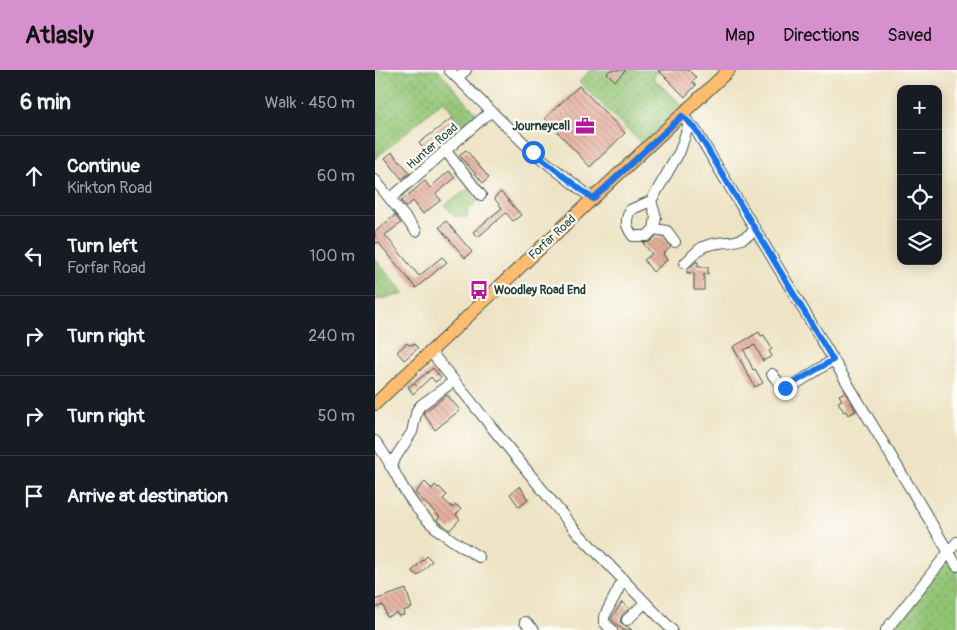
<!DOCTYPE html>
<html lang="en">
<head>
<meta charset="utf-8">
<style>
	:root { --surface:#171b24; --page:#242831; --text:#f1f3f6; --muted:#9ea1a6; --line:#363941; --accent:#d690ce }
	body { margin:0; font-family:Pangolin,sans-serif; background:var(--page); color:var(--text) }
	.controls { position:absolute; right:15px; top:15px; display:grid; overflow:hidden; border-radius:10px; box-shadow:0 2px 12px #0003 }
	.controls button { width:45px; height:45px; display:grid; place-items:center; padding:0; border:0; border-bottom:1px solid var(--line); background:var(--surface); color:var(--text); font:25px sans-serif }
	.stop { position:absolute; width:15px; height:15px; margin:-11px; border:4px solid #1a73e8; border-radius:50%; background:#fff }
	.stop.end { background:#1a73e8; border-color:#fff; box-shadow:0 1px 5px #0008 }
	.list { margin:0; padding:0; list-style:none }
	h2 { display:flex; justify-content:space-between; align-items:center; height:65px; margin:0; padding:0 20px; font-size:21px }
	h2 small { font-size:16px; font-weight:400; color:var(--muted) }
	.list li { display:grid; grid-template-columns:32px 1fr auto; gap:15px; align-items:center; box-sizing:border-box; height:80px; padding:0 20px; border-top:1px solid var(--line) }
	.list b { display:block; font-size:19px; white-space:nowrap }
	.list p { margin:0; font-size:16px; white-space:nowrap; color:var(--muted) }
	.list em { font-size:16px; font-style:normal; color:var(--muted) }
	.icon { flex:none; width:28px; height:28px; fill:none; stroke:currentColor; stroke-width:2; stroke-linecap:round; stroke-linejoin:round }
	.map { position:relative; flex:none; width:582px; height:560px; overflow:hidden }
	header { display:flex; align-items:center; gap:30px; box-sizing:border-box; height:70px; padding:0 25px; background:var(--accent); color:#111 }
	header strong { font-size:24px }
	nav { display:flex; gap:28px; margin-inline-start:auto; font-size:18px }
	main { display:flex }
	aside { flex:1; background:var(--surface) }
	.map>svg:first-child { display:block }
	.grass { fill:url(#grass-dots); stroke:#588054 }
	.park { fill:#92c475; stroke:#588054 }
	.building { fill:url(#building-back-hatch) }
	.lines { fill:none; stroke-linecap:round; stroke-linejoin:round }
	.minor-casing { stroke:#3e564a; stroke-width:12 }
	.major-casing { stroke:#3e564a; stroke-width:14 }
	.minor { stroke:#fff; stroke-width:10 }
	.major { stroke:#fdbc70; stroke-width:12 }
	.route { stroke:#1a73e8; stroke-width:6 }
	.labels { text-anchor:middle; stroke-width:4.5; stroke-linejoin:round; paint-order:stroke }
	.poi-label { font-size:12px; font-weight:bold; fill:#1f3d34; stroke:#fdfcf7; text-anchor:end }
	.street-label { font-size:12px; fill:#1f3d34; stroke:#fdfcf7 }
</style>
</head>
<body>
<header>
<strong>Atlasly</strong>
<nav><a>Map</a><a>Directions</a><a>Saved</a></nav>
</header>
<main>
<aside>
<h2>6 min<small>Walk · 450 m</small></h2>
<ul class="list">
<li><svg class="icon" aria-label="ahead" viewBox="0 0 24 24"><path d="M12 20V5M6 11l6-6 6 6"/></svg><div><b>Continue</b><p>Kirkton Road</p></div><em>60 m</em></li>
<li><svg class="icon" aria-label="left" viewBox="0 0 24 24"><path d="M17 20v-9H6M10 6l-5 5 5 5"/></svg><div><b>Turn left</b><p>Forfar Road</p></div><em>100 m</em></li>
<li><svg class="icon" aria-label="right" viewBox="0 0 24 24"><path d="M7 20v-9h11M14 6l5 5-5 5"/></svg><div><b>Turn right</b></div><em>240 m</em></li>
<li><svg class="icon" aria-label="right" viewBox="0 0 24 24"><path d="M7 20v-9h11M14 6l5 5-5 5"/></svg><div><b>Turn right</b></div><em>50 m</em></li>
<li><svg class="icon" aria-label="arrive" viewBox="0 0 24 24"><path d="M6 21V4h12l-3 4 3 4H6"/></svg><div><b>Arrive at destination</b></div></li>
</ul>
</aside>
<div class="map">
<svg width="582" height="560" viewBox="0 0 582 560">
	<defs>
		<pattern id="grass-dots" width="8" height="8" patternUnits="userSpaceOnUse" patternTransform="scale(1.25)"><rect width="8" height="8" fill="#92c475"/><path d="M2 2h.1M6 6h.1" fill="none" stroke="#77a061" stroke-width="1.8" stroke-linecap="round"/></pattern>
		<pattern id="building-back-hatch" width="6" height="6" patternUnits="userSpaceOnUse" patternTransform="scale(1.25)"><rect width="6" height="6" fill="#e4ac9b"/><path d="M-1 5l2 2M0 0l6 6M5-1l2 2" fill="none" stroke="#b88d7f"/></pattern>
	</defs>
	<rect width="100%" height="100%" fill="#fdfcf7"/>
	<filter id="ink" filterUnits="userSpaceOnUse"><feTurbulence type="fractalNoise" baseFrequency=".02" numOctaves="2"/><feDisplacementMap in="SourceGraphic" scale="10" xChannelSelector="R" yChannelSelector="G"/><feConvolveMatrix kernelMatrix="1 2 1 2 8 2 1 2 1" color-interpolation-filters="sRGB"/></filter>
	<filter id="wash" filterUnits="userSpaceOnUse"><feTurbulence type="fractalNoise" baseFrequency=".0096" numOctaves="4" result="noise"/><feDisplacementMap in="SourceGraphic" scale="20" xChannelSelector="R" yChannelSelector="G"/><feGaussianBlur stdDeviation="1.12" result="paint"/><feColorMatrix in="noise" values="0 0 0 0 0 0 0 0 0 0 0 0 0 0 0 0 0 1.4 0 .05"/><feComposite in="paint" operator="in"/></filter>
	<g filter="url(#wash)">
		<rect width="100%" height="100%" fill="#eee3c5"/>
		<path class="grass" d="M0 0H63L101 43 100 49 90 57 68 31 0 89Z
			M215 0H284L278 8 309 37 267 74 204 12Z
			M0 189 30 224 0 230Z
			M573 491 582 501V560H517Z"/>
		<path class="park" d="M93 119 103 131 93 140 92 147 79 146 70 135Z"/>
		<g id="blocks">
			<path class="building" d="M235 0H251L240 11 232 3Z
				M283 0H313L321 7 317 12 321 15 310 27Z
				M204 16 250 63 215 97 170 48Z
				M77 48 83 56 50 81 44 73Z
				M91 80 114 108 108 113 84 85Z
				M17 82 35 103 27 109 10 88Z
				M74 101 80 108 61 124 66 130 48 144 38 131 31 137 26 131 50 111 55 118Z
				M126 122 146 145 138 151 131 143 103 167 98 162 127 138 119 128Z
				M20 145 26 153 10 165 44 206 67 187 72 192 41 218 3 172 0 174V162Z
				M71 151 97 182 90 188 64 157Z
				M281 166 288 167 296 177 288 184 292 190 278 202 269 190 277 184 268 173 275 172Z
				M321 192H323V197H333V204H329V220H319V203H312V200Z
				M384 262 386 266 389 265 397 279 394 281 397 286 388 291 380 275 369 280 378 300 380 299 388 313 380 317 358 277Z
				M32 273 34 275 39 274 43 278 29 290 22 282Z
				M58 298 66 308 60 312 56 307 38 324 33 317 39 313 42 316 39 313Z
				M470 322 481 341 473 345 471 341 469 342 463 332 467 330 464 325Z
				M72 325 85 340 60 360 48 343Z
				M50 412 57 419 60 415 63 418 64 417 72 425 68 429 78 438 81 435 86 439 81 445 85 449 75 460 62 450 65 447 40 423Z
				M145 416 153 430 144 437 135 424Z
				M52 486 57 491 43 506 37 501Z
				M31 519 37 538 28 541 29 545 23 546 22 543 12 547 8 535 0 538V530Z
				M247 532 254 539 247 545 245 552 257 560H248L236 549Z"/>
		</g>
	</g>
	<g filter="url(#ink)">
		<use href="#blocks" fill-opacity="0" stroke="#3e564a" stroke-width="1"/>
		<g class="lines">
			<g class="minor-casing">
				<path id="minor" d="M74 0 158 82 218 129
					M82 8 91 0
					M307 46 320 59 582 496
					M70 80 106 125
					M0 110 41 161
					M15 129 115 42
					M276 131 255 140C250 151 251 157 258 166H272L279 159 281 147 276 131 305 81 314 53
					M279 159 292 161 300 172
					M310 193C315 189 322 180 328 177 349 168 360 178 380 160
					M55 281 200 460 297 560
					M397 304 408 318 413 319 458 290
					M0 371C13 387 21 407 32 424 51 455 74 469 104 487
					M15 396 37 362 42 340 46 335 79 311
					M252 550 270 533
					M150 552 159 560
					M237 560 229 552V547L248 510
					M511 560 582 472"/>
			</g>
			<g class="major-casing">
				<path id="major" d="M0 334 354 0"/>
			</g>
			<use href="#minor" class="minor"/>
			<use href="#major" class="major"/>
		</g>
	</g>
	<g class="lines" filter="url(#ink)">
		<path class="route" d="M158 82 218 129 307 46 320 58 458 290 410 318"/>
	</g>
	<defs>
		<g id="office-bare" transform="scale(1.5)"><path d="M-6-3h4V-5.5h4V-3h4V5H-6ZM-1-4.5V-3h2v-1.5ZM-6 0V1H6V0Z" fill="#b5179e" stroke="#fdfcf7" stroke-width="2.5" paint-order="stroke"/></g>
		<g id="bus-bare" transform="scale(1.5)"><path d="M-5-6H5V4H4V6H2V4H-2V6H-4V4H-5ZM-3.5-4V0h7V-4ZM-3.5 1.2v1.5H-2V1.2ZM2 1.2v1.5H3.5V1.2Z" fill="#b5179e" stroke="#fdfcf7" stroke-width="2.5" paint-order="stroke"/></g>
	</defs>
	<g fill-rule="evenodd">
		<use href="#office-bare" x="210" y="56"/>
		<use href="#bus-bare" x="104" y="220"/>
	</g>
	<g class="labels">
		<g class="poi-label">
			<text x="195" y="60">Journeycall</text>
			<text x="119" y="224" text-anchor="start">Woodley Road End</text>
		</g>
		<g class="street-label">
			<text transform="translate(57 76) rotate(-41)" y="4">Hunter Road</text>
			<text transform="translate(177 167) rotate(-43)" y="4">Forfar Road</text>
		</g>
	</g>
</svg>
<div class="controls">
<button>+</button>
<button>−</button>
<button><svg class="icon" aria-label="locate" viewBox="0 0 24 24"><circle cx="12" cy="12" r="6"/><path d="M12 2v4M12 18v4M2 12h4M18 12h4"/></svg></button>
<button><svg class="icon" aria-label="layers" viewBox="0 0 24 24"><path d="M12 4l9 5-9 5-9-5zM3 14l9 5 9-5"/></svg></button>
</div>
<div class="stop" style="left:158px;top:82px"></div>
<div class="stop end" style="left:410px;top:318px"></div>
</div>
</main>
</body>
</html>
